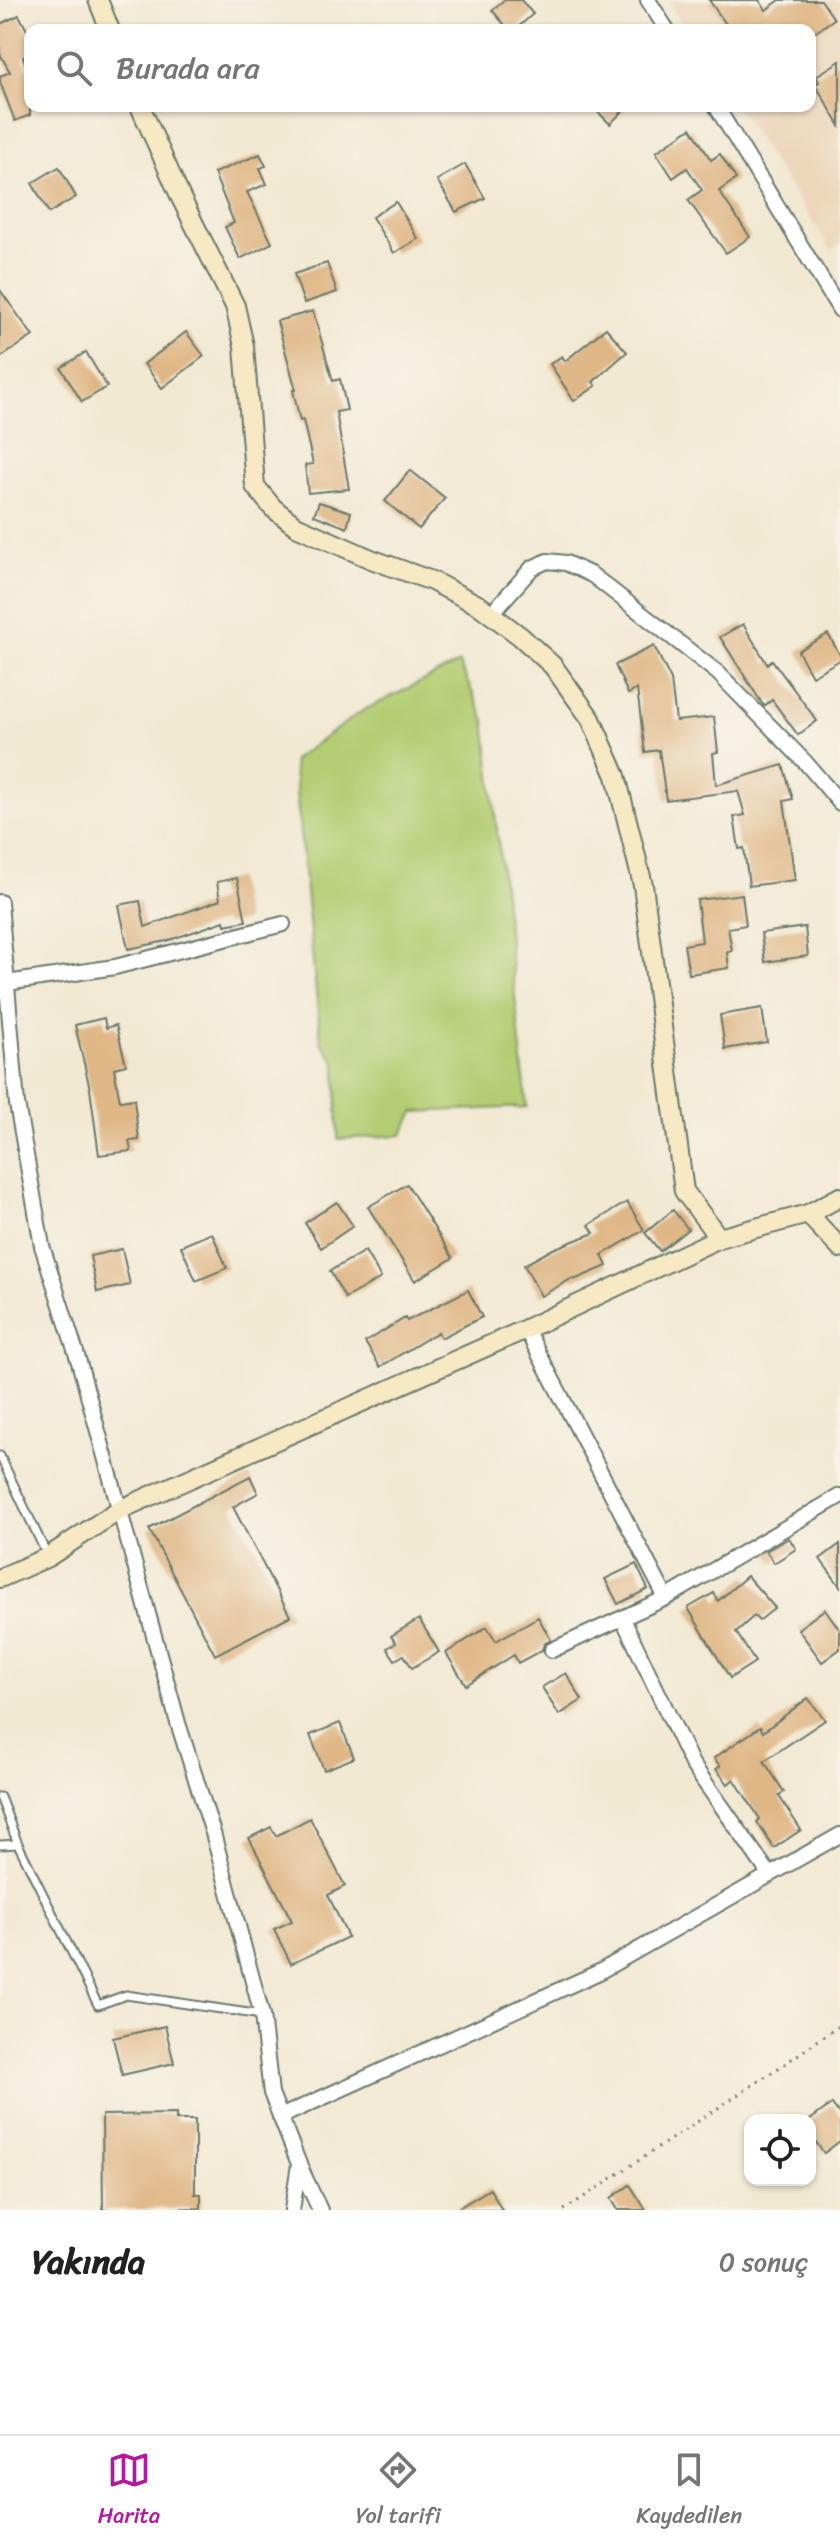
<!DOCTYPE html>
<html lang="tr">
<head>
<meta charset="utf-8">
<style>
  :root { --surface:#fff; --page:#f6f6f6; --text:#222; --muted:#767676; --line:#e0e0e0; --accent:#b5179e }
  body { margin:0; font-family:Sriracha,sans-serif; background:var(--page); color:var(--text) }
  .controls { position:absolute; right:24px; bottom:24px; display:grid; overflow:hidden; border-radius:16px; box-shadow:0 2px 6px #0004 }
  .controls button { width:72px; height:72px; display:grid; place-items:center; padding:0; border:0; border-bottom:2px solid var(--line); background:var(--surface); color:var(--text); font:40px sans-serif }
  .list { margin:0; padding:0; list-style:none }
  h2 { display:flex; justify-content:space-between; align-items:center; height:104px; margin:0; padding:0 32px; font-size:34px }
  h2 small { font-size:26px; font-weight:400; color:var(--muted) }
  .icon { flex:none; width:44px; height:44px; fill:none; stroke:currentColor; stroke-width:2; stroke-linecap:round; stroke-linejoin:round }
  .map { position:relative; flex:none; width:840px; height:2210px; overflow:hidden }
  .search { position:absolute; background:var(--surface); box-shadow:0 2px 6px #0004; left:24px; right:24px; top:24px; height:88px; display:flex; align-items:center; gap:20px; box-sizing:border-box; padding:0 28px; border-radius:16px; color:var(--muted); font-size:30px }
  .sheet { height:224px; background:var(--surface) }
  nav { display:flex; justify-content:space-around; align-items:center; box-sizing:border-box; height:112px; border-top:2px solid var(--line); background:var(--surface); font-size:22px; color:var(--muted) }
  nav a { display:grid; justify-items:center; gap:4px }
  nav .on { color:var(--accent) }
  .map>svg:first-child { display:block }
  .built { fill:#edd7bb }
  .green { fill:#b4cd73; stroke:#6a8554; stroke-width:2 }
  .building { fill:#e0b786 }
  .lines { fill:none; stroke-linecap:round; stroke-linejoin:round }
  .lane-casing { stroke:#69796c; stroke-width:11 }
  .street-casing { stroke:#69796c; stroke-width:18 }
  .secondary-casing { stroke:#69796c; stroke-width:22 }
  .path { stroke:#69796c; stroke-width:3; stroke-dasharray:2 6; stroke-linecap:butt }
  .lane { stroke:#fff; stroke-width:7 }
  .street { stroke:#fff; stroke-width:14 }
  .secondary { stroke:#f6e9c3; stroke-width:18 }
</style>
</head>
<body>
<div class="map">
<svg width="840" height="2210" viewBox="0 0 840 2210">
  <rect width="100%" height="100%" fill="#f7f3e8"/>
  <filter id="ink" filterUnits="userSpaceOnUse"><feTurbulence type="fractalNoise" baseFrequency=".0125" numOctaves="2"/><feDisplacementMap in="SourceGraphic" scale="16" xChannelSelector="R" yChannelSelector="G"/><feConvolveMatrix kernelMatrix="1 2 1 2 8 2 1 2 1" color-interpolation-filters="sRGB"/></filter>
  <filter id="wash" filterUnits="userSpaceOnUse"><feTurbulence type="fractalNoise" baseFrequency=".006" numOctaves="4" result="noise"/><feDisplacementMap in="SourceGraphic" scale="32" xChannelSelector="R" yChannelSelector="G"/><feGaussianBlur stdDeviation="1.8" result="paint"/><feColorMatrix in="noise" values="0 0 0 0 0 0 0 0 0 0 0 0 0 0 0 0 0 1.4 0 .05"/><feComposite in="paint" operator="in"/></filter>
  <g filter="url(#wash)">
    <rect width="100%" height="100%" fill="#f2e9d3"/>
    <polygon class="built" points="667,0 840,0 840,244 831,250 736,106 810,106 810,30 686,30"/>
    <polygon class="green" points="459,663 485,720 527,1107 414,1112 402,1135 338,1139 336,1063 321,1042 293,760 362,711"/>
    <g id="blocks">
      <g class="building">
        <polygon points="504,0 521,0 533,14 515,30 509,30 492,10"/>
        <polygon points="709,0 759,0 766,10 780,0 821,0 834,19 810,36 810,30 730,30"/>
        <polygon points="19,15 30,36 30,53 23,57 30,76 30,115 15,121 0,82 0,76 10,72 0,54 0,24"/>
        <polygon points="840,61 840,126 815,84 819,82 816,76"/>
        <polygon points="592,106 628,106 610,124"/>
        <polygon points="691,128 711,160 720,154 736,179 719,191 750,237 726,253 688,200 702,190 687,168 673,178 656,152"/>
        <polygon points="260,154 266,166 260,168 267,184 247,192 272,243 240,259 225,227 234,223 214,173"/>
        <polygon points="465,164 485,198 456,212 437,180"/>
        <polygon points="59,167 76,197 49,213 32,183"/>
        <polygon points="396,202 418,239 394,253 372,217"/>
        <polygon points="327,263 337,292 304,303 294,274"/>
        <polygon points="0,290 33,336 0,358"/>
        <polygon points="313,311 333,381 340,379 347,410 336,412 349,489 308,493 305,465 313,464 303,420 300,421 293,390 296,390 277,321"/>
        <polygon points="606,328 627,352 593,382 596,386 574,401 550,364 562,356 565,361"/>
        <polygon points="186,332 204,356 162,388 144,364"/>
        <polygon points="86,352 107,387 82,402 61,368"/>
        <polygon points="410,470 445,498 419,529 385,501"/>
        <polygon points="319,502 351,512 347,528 314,515"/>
        <polygon points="743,624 767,664 772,660 817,721 798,735 772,700 764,706 761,702 720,637"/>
        <polygon points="828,634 840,655 840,660 812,676 798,651"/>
        <polygon points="654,646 671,680 676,721 714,717 718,752 713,753 716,785 783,765 793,799 784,801 795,880 749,886 744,848 739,849 734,817 745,815 738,791 666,800 659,750 645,752 637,689 628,694 615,665"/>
        <polygon points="237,878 246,921 225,925 224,921 167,941 128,949 119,905 140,901 145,927 220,900 217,882"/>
        <polygon points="742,894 746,925 728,928 732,951 727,952 729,968 689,974 684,945 702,942 697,900"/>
        <polygon points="805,927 808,956 765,962 761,933"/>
        <polygon points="762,1008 767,1042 725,1049 720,1015"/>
        <polygon points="104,1018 106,1028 116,1025 126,1065 114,1068 120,1101 134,1099 139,1140 129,1141 131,1151 99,1155 90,1089 75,1025"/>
        <polygon points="407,1184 453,1258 415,1281 368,1207"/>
        <polygon points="337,1202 353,1226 321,1248 305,1223"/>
        <polygon points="627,1202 644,1230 602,1255 607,1266 574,1280 573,1278 541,1296 524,1265 553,1249 594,1233 589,1225"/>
        <polygon points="673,1210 688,1229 660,1251 645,1233"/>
        <polygon points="212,1233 227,1268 196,1281 181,1246"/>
        <polygon points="122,1249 130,1285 97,1292 90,1256"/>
        <polygon points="365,1251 381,1278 345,1298 330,1271"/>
        <polygon points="468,1290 482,1317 441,1338 438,1332 380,1367 365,1342 405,1318 407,1321"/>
        <polygon points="250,1476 258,1493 233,1507 290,1616 215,1655 149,1529"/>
        <polygon points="789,1538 796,1549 774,1563 766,1551"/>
        <polygon points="840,1544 840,1586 820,1559"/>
        <polygon points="636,1564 648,1589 618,1604 605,1579"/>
        <polygon points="747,1576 775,1608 759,1621 754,1616 736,1632 755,1662 730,1678 688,1608 714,1593 718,1601"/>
        <polygon points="825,1609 840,1630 840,1649 822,1662 798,1629"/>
        <polygon points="538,1617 551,1640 544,1644 542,1650 518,1663 514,1655 466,1685 446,1653 487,1627 496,1641"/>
        <polygon points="419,1619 439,1652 412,1668 404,1655 395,1660 387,1648 396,1643 391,1636"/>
        <polygon points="566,1673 582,1700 559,1715 542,1687"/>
        <polygon points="808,1698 825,1720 764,1761 784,1792 779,1796 801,1830 774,1848 757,1822 760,1819 734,1779 728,1784 716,1769 720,1766 714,1758 760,1727 763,1732"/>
        <polygon points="340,1723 354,1758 324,1770 310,1735"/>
        <polygon points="310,1818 345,1886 328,1895 348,1937 291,1964 274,1929 292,1921 249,1838 271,1827 276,1836"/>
        <polygon points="165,2026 174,2063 122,2075 113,2038"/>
        <polygon points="832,2104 840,2115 840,2141 824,2153 810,2134 810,2120"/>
        <polygon points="176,2114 176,2120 195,2120 195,2194 201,2194 201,2208 103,2210 102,2115"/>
        <polygon points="630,2185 646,2210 618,2210 611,2198"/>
        <polygon points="490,2189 502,2210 455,2210"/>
      </g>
    </g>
  </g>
  <g filter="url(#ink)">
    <use href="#blocks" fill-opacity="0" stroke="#69796c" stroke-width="2"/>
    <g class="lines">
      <g class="lane-casing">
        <g id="lane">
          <polyline points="0,1456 47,1555"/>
          <polyline points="0,1797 18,1844 98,2005 126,1995 262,2015"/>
          <polyline points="0,1845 18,1844"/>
        </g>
      </g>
      <g class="street-casing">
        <g id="street">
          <polyline points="648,0 667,30"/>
          <polyline points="716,106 840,310"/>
          <polyline points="491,614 532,568 547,561 566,563 592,575 718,673 806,763 840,803"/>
          <polyline points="0,902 17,1104 42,1246 79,1362 178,1723 213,1833 262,2015 271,2093 299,2164 292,2210"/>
          <polyline points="7,983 115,967 283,924"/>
          <polyline points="526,1329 666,1598"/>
          <polyline points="623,1619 692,1764 770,1875"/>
          <polyline points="552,1650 666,1598 840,1496"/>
          <polyline points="280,2117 599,1972 840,1835"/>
          <polyline points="299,2165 320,2210"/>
        </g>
      </g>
      <g class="secondary-casing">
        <g id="secondary">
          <polyline points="98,0 110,30"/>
          <polyline points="140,106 181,198 235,306 244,346 255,486 273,508 296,526 371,559 432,581 480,606 520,636 553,666 591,719 616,776 643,885 684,1191 719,1238"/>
          <polyline points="808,1214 840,1248"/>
          <polyline points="0,1578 48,1557 119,1510 526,1329 719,1238 808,1214 840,1197"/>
        </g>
      </g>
      <polyline class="path" points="564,2210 786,2063 840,2025"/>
      <use href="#lane" class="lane"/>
      <use href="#street" class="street"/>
      <use href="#secondary" class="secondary"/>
    </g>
  </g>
</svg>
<div class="controls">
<button><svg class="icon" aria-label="locate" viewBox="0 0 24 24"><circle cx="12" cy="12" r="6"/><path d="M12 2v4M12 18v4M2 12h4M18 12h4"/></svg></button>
</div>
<div class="search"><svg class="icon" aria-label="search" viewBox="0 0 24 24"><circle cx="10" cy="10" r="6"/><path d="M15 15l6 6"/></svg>Burada ara</div>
</div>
<section class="sheet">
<h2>Yakında<small>0 sonuç</small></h2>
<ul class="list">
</ul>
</section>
<nav>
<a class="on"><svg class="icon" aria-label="map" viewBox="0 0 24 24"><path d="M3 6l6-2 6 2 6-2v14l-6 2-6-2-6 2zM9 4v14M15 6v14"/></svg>Harita</a>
<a><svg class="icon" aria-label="directions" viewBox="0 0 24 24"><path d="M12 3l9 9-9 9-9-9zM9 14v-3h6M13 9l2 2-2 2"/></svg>Yol tarifi</a>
<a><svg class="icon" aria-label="saved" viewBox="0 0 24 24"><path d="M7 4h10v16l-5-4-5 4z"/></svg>Kaydedilen</a>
</nav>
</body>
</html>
